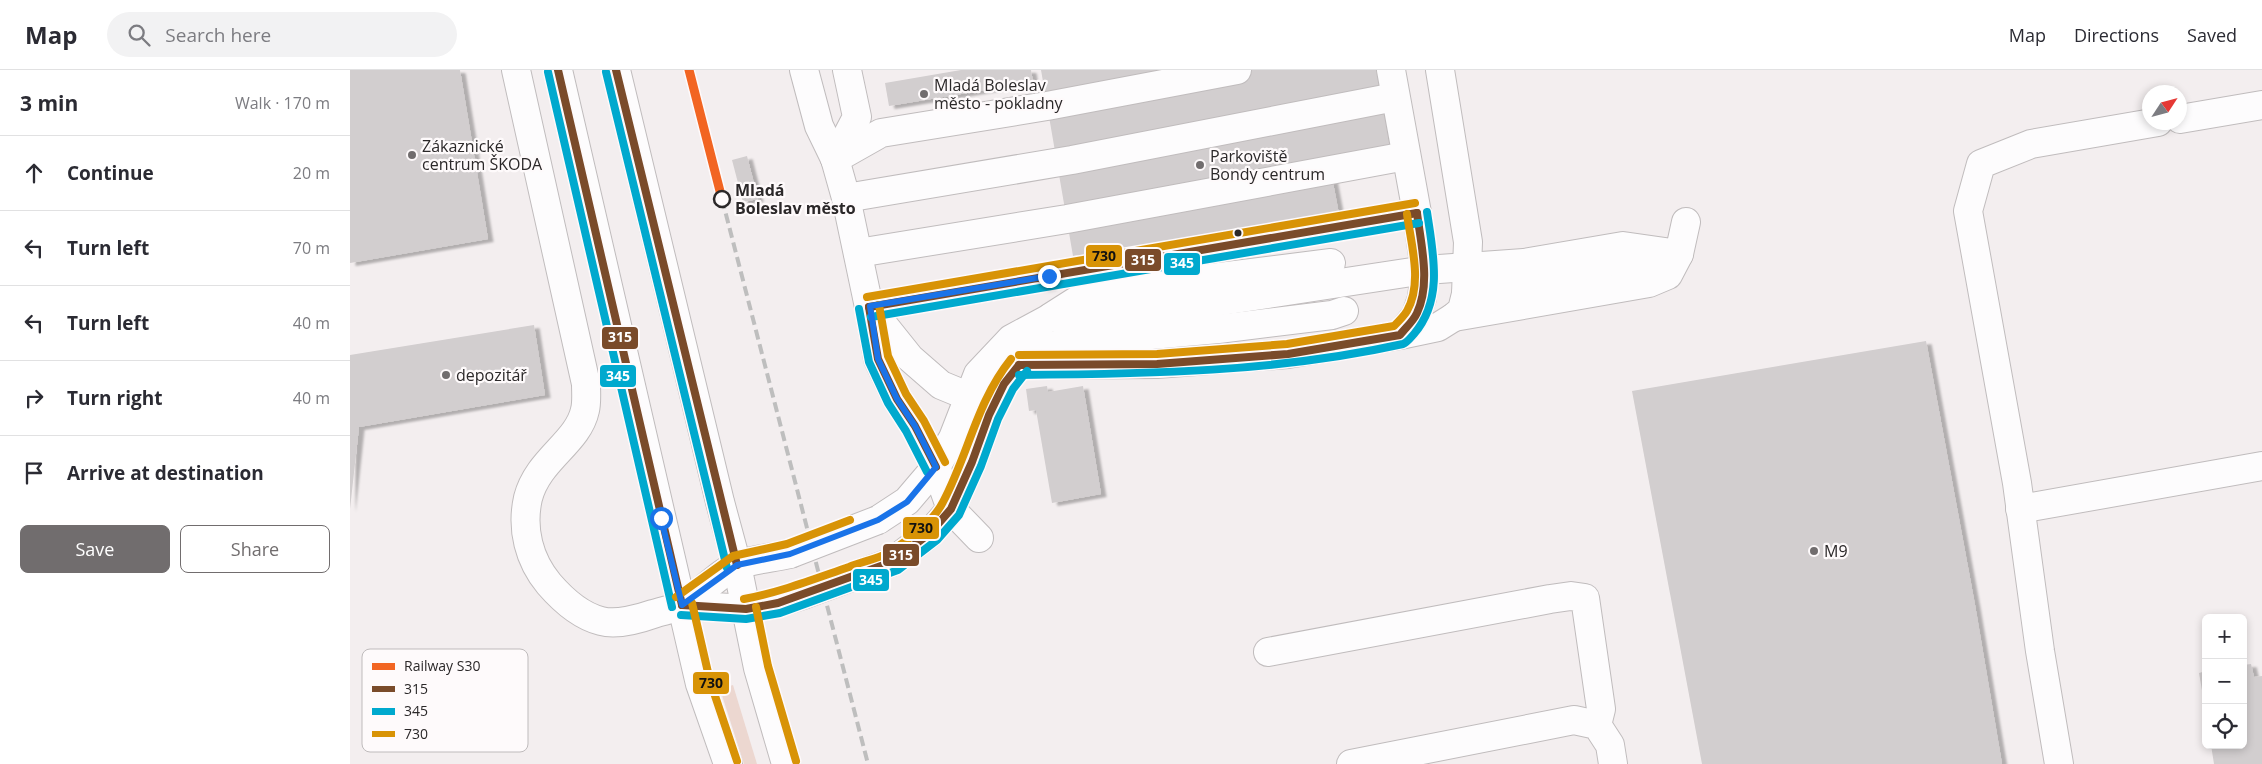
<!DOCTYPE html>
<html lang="en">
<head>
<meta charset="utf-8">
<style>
  :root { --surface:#fff; --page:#f2f2f3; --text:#2b2b33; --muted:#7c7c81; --line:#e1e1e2; --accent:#716d6e }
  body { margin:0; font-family:"Open Sans",sans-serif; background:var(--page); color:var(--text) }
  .controls { position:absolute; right:15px; bottom:15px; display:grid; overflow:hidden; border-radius:8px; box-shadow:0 2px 8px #0003 }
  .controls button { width:45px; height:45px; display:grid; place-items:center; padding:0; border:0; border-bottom:1px solid var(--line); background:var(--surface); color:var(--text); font:25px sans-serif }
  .compass { position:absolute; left:1792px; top:15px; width:45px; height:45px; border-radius:50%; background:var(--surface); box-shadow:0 2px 8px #0003; rotate:54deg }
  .stop { position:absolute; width:15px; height:15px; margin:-11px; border:4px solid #1a73e8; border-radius:50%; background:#fff }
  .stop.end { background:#1a73e8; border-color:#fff; box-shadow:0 1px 5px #0008 }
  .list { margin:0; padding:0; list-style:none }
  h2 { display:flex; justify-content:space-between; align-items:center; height:65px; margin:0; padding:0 20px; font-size:21px }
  h2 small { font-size:16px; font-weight:400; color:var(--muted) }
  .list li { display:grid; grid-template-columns:32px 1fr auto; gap:15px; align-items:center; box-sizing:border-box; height:75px; padding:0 20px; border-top:1px solid var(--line) }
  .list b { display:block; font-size:19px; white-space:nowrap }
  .list em { font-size:16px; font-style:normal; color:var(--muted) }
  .actions { display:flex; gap:10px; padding:15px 20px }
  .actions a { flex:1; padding:11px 0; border:1px solid var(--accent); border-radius:8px; text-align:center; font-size:18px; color:var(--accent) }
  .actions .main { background:var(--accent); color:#fff }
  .icon { flex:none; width:28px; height:28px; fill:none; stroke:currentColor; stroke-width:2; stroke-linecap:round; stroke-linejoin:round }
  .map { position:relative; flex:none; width:1912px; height:694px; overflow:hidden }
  header { display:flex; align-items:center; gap:30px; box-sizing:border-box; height:70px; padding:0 25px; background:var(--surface); border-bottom:1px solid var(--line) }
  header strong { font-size:24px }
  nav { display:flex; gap:28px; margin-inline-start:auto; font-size:18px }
  .search { width:350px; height:45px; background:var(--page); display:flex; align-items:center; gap:12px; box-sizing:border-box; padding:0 18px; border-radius:28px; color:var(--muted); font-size:19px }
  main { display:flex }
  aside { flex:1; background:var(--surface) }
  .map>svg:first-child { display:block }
  .green { fill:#ecd7d0 }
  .building { fill:#d2cecf; filter:url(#shadow) }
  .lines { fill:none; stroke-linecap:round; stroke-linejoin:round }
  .minor-casing { stroke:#c0bcbd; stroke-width:30 }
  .minor { stroke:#fdfcfd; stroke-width:28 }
  .rail { stroke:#bebebe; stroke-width:4; stroke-dasharray:10 5; stroke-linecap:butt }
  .minor-bridge-casing { stroke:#c0bcbd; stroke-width:30; stroke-linecap:butt }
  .minor-bridge { stroke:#fdfcfd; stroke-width:28 }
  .bus-1-casing { stroke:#fefafb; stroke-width:11 }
  .bus-2-casing { stroke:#fefafb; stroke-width:11 }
  .bus-3-casing { stroke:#fefafb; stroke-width:11 }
  .bus-1 { stroke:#7a4b2a; stroke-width:8 }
  .bus-2 { stroke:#00a9ce; stroke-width:8 }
  .bus-3 { stroke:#d89306; stroke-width:8 }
  .rail-1-casing { stroke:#fefafb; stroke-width:12 }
  .rail-1 { stroke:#f26522; stroke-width:9 }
  .route { stroke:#1a73e8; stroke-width:6 }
  .poi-dot { fill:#716d6e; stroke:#fefafb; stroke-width:2 }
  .stop-dot { fill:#fefafb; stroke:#2b2829; stroke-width:2.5 }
  .bus-dot { fill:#2b2829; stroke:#fefafb; stroke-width:2 }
  .labels { text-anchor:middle; stroke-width:4.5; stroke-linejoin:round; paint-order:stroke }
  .poi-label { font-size:16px; fill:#2b2829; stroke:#fefafb; text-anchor:start }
  .stop-label { font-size:16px; font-weight:bold; fill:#2b2829; stroke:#fefafb; text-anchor:start }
  .key { fill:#fefafb; stroke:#bfbbbc; stroke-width:1 }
  .key-label { font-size:14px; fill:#2b2829 }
  .line-badge { stroke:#fefafb; stroke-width:2 }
  .badge-label { font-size:14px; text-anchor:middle; font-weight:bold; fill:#fff }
  .pale-badge-label { font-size:14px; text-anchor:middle; font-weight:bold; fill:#111 }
</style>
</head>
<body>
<header>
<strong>Map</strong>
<div class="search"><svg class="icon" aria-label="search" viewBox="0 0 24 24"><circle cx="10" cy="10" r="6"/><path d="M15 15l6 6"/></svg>Search here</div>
<nav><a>Map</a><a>Directions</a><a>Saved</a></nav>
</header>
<main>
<aside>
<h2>3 min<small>Walk · 170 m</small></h2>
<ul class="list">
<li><svg class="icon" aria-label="ahead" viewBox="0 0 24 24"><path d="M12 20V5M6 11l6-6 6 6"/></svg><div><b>Continue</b></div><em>20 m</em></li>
<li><svg class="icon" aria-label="left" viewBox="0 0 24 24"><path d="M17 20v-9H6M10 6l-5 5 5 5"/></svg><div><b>Turn left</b></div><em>70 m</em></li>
<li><svg class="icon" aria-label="left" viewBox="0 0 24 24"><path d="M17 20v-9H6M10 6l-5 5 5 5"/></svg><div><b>Turn left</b></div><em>40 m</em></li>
<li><svg class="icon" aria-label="right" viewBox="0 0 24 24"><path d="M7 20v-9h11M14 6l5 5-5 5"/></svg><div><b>Turn right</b></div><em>40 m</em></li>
<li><svg class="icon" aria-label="arrive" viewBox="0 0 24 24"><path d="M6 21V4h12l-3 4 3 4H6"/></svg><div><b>Arrive at destination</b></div></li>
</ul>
<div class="actions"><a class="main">Save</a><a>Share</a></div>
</aside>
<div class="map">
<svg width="1912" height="694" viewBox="0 0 1912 694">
  <defs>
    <filter id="shadow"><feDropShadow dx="5.5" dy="3" stdDeviation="1" flood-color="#0004"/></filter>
  </defs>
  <rect width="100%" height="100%" fill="#f3eeef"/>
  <polygon class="green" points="383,615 407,694 394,694 370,619"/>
  <g class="building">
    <polygon points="0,0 110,0 138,169 0,193"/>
    <polygon points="611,0 681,0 683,12 539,36 535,13"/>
    <polygon points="691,0 1026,0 1041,86 980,97 989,144 723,186"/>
    <polygon points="397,86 408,129 393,132 382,90"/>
    <polygon points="184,255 195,325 9,357 0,439 0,285"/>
    <polygon points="1576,271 1625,535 1652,694 1352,694 1282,321"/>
    <polygon points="697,316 698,322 733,316 751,424 702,433 686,340 679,341 676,319"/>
    <polygon points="1901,594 1904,607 1912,606 1912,694 1864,694 1861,675 1893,675 1893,595"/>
    <polygon points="1856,601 1856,638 1855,638 1849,603"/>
  </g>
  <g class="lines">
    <g class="minor-casing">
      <g id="minor">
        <path d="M 166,0 L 236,314 C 236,322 237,332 235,340 C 228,373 188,389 178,428 C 171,459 179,490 199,514 C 212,529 231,546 251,551 C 266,555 289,549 303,544 C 312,541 324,539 332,535 C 350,525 370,502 388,495 C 404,489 423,488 440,484"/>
        <polyline points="208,0 350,614 378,694"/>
        <polyline points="266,0 370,432 387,495 408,598 436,694"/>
        <polyline points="454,0 469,56 485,89 496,128 519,237 528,289 547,329 565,356 586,397 601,439 629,468"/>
        <polyline points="1041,0 1067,143 1075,200 1072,228 1066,245 1050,265"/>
        <polyline points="1830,49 1912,35"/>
        <polyline points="485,89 531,63 697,36 887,0"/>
        <polyline points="485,89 507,47 497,0"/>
        <polyline points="496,128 722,90 1045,27"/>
        <polyline points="508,183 717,149 1056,86"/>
        <polyline points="1116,224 1312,193 1329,184 1336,152"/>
        <polyline points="519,237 1067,143"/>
        <polyline points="520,238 560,288 591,315 637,334"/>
        <polyline points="701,247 734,226 750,222 981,193"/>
        <polyline points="669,295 807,294 938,284 1050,265 1088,257 1104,247 1112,240 1116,224 1118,172 1090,0"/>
        <polyline points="1670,439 1912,396"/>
        <polyline points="528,450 557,431 586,397 603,368 628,304 661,269 700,248 819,239 1075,200 1174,193 1273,176 1329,184 1318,205 1299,213 1104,247"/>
        <polyline points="542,492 580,463 601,439 622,392 639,345 654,314 669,295 683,285 712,273 868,259 982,245 994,241"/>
        <polyline points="332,535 396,539 428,533 453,525"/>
        <polyline points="918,582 1200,529 1221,526 1235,528 1251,639 1247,655"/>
        <polyline points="1001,694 1224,650 1247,655 1260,675 1263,694"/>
        <polyline points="1709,694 1690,581 1667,413 1618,141 1631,94 1681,74 1808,52"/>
      </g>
    </g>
    <use href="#minor" class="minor"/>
    <polyline class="rail" points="372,129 518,694"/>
    <g class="minor-bridge-casing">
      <g id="minor-bridge">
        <polyline points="440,484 528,450"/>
        <polyline points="453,525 542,492"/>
      </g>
    </g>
    <use href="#minor-bridge" class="minor-bridge"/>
    <g class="bus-1-casing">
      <g id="bus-1">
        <polyline points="208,0 332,535"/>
        <polyline points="266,0 387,495"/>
        <polyline points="519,237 1067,143"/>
        <polyline points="519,237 528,289 547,329 565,356 586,397"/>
        <path d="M 669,295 L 807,294 L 938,284 L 1050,265 C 1055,258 1063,252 1067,243 C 1081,213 1071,175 1067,143"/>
        <polyline points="332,535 396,539 428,533 542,492 580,463 601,439 622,392 639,345 654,314 669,295"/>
      </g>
    </g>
    <g class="bus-2-casing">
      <g id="bus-2">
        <polyline points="198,2 322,537"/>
        <polyline points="256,2 377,498"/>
        <polyline points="509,239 519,292 538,333 556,361 577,402"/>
        <polyline points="521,247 1069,153"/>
        <path d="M 669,305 C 798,304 927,302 1053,274 C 1058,272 1061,267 1064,264 C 1094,229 1083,183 1077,142"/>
        <polyline points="331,545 396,549 430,543 548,500 587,470 609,445 631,396 648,349 663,319 677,301"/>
      </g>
    </g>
    <g class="bus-3-casing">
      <g id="bus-3">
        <polyline points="517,227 1065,133"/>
        <polyline points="529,235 538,286 556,324 574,351 595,392"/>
        <path d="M 669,285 L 807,284 L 937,274 L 1044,256 C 1049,251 1054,246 1057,241 C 1073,213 1061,174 1057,144"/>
        <polyline points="326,527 383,486 437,474 500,450"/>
        <path d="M 394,529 C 431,522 464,509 499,497 C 511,492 527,489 538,483 C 557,471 583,452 593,432 C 619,383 626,333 661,289"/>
        <polyline points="342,533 360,611 387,691"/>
        <polyline points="406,537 418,596 446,691"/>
      </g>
    </g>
    <use href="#bus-1" class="bus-1"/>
    <use href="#bus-2" class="bus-2"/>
    <use href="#bus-3" class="bus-3"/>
    <g class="rail-1-casing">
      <polyline id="rail-1" points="339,0 372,129"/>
    </g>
    <use href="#rail-1" class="rail-1"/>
  </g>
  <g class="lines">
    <polyline class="route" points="311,448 332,535 387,495 440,484 528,450 557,432 586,397 565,356 547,329 528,289 520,236 699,206"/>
  </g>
  <g class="poi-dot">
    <circle cx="574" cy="24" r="5"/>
    <circle cx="62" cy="85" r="5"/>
    <circle cx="850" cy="95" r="5"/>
    <circle cx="96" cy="305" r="5"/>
    <circle cx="1464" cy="481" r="5"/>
  </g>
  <circle class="stop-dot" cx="372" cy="129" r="8"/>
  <circle class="bus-dot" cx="888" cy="163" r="4.5"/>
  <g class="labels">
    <g class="poi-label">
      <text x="584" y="21">Mladá Boleslav<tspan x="584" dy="18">město - pokladny</tspan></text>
      <text x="72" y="82">Zákaznické<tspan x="72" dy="18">centrum ŠKODA</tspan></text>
      <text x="860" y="92">Parkoviště<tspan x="860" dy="18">Bondy centrum</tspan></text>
      <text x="106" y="311">depozitář</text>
      <text x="1474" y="487">M9</text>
    </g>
    <g class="stop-label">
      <text x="385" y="126">Mladá<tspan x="385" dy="18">Boleslav město</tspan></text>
    </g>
  </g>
  <rect x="12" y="579" width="166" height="103" rx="8" class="key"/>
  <rect x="22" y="593" width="23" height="7" fill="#f26522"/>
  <rect x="22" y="616" width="23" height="6" fill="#7a4b2a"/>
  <rect x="22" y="638" width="23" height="7" fill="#00a9ce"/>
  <rect x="22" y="661" width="23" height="6" fill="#d89306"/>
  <g class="key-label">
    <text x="54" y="601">Railway S30</text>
    <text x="54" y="624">315</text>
    <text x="54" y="646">345</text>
    <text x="54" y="669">730</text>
  </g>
  <g class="line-badge">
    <rect x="735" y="174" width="38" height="24" rx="5" fill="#d89306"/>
    <rect x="774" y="178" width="38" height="24" rx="5" fill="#7a4b2a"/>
    <rect x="813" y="182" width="38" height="24" rx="5" fill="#00a9ce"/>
    <rect x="251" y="256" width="38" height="24" rx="5" fill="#7a4b2a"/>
    <rect x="249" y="294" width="38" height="24" rx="5" fill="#00a9ce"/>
    <rect x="552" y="446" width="38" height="24" rx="5" fill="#d89306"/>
    <rect x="532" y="473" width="38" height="24" rx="5" fill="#7a4b2a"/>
    <rect x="502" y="498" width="38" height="24" rx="5" fill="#00a9ce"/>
    <rect x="342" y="601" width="38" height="24" rx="5" fill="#d89306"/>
  </g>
  <g class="badge-label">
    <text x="793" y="195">315</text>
    <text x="832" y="198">345</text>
    <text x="270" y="272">315</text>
    <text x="268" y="311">345</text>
    <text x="551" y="490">315</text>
    <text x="521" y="515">345</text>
  </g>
  <g class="pale-badge-label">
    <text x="754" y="191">730</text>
    <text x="571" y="463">730</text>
    <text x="361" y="618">730</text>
  </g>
</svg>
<div class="controls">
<button>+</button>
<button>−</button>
<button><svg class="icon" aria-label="locate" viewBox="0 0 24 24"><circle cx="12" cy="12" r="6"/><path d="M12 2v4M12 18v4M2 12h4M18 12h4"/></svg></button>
</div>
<svg class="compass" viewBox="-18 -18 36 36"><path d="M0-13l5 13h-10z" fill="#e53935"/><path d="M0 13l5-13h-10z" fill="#7c7c81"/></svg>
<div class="stop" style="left:311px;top:448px"></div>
<div class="stop end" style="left:699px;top:206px"></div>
</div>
</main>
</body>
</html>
